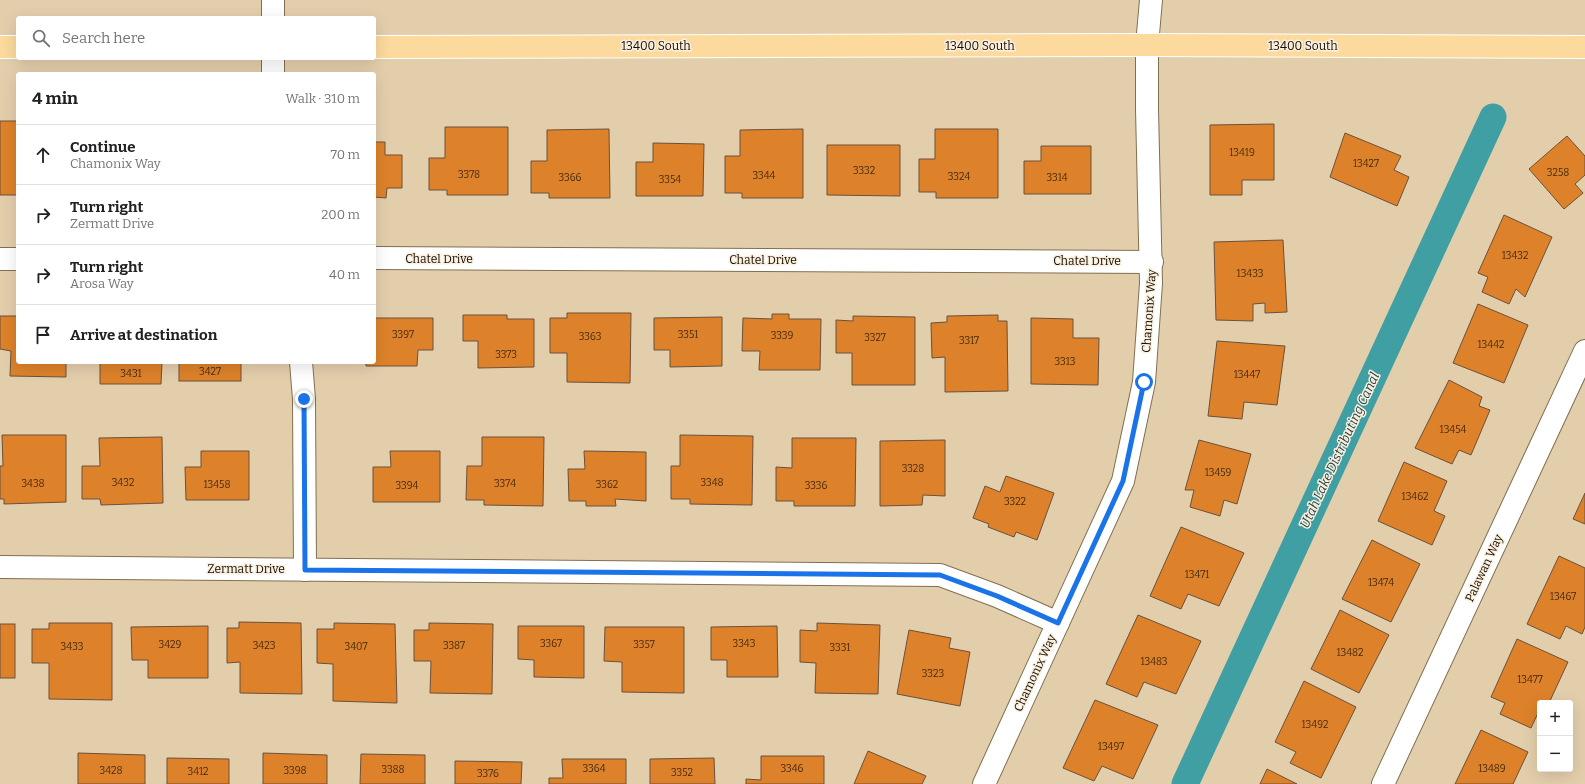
<!DOCTYPE html>
<html lang="en">
<head>
<meta charset="utf-8">
<style>
  :root { --surface:#fff; --page:#f2f2f2; --text:#202124; --muted:#757577; --line:#e0e0e0 }
  body { margin:0; font-family:Bitter,serif; background:var(--page); color:var(--text) }
  .controls { position:absolute; right:12px; bottom:12px; display:grid; overflow:hidden; border-radius:4px; box-shadow:0 4px 16px #0002 }
  .controls button { width:36px; height:36px; display:grid; place-items:center; padding:0; border:0; border-bottom:1px solid var(--line); background:var(--surface); color:var(--text); font:20px sans-serif }
  .stop { position:absolute; width:12px; height:12px; margin:-9px; border:3px solid #1a73e8; border-radius:50%; background:#fff }
  .stop.end { background:#1a73e8; border-color:#fff; box-shadow:0 1px 4px #0008 }
  .list { margin:0; padding:0; list-style:none }
  h2 { display:flex; justify-content:space-between; align-items:center; height:52px; margin:0; padding:0 16px; font-size:17px }
  h2 small { font-size:13px; font-weight:400; color:var(--muted) }
  .list li { display:grid; grid-template-columns:26px 1fr auto; gap:12px; align-items:center; box-sizing:border-box; height:60px; padding:0 16px; border-top:1px solid var(--line) }
  .list b { display:block; font-size:15px; white-space:nowrap }
  .list p { margin:0; font-size:13px; white-space:nowrap; color:var(--muted) }
  .list em { font-size:13px; font-style:normal; color:var(--muted) }
  .icon { flex:none; width:22px; height:22px; fill:none; stroke:currentColor; stroke-width:2; stroke-linecap:round; stroke-linejoin:round }
  .map { position:relative; flex:none; width:1585px; height:784px; overflow:hidden }
  .search { position:absolute; background:var(--surface); box-shadow:0 4px 16px #0002; left:16px; top:16px; width:360px; height:44px; display:flex; align-items:center; gap:10px; box-sizing:border-box; padding:0 14px; border-radius:4px; color:var(--muted); font-size:15px }
  .panel { position:absolute; background:var(--surface); box-shadow:0 4px 16px #0002; left:16px; top:72px; width:360px; height:292px; border-radius:4px }
  .map>svg:first-child { display:block }
  .lines { fill:none; stroke-linecap:round; stroke-linejoin:round }
  .canal { stroke:#409fa3; stroke-width:27 }
  .building { fill:#dd822a; stroke:#6c503a }
  .minor-casing { stroke:#826f50; stroke-width:24 }
  .major-casing { stroke:#fff; stroke-width:24 }
  .minor { stroke:#fff; stroke-width:22 }
  .major { stroke:#fcda9d; stroke-width:22 }
  .route { stroke:#1a73e8; stroke-width:5 }
  .labels { text-anchor:middle; stroke-width:3; stroke-linejoin:round; paint-order:stroke }
  .number-label { font-size:10px; fill:#472b0e }
  .street-label { font-size:12px; fill:#150e04; stroke:#fbf0df }
  .water-label { font-size:13px; font-style:italic; fill:#254244; stroke:#fbf0df }
</style>
</head>
<body>
<div class="map">
<svg width="1585" height="784" viewBox="0 0 1585 784">
  <rect width="100%" height="100%" fill="#e3ceac"/>
  <g class="lines">
    <polyline class="canal" points="1185,784 1493,117"/>
  </g>
  <g class="building">
    <rect x="0" y="121" width="18" height="74"/>
    <polygon points="1274,124 1274,180 1242,180 1242,195 1210,195 1210,125"/>
    <polygon points="445,127 508,127 508,195 447,195 447,190 429,190 429,158 445,158"/>
    <polygon points="609,129 610,198 549,198 549,193 531,193 531,161 547,161 547,130"/>
    <polygon points="803,129 803,198 742,198 742,193 725,193 725,156 740,156 740,130"/>
    <polygon points="935,129 998,129 998,198 936,198 936,192 919,192 919,159 935,159"/>
    <polygon points="1345,133 1401,156 1394,170 1409,177 1397,206 1330,177"/>
    <polygon points="1567,136 1585,156 1585,175 1575,184 1583,193 1564,209 1529,169"/>
    <polygon points="374,142 385,142 385,155 402,155 402,188 387,188 386,198 374,197"/>
    <polygon points="653,143 704,144 703,196 636,196 636,162 653,162"/>
    <polygon points="827,145 900,145 900,196 827,195"/>
    <polygon points="1041,146 1091,146 1091,194 1024,194 1024,161 1041,161"/>
    <polygon points="1504,215 1552,237 1525,297 1516,289 1509,304 1482,292 1488,277 1478,273"/>
    <polygon points="1283,240 1287,312 1265,313 1265,303 1253,304 1253,321 1216,320 1214,242"/>
    <polygon points="1478,304 1528,325 1504,383 1453,363"/>
    <polygon points="567,313 631,313 630,383 567,382 567,353 550,353 550,318 567,318"/>
    <polygon points="772,314 789,314 789,319 821,319 820,370 759,370 760,351 742,351 743,318 772,319"/>
    <polygon points="463,315 507,315 507,319 534,319 534,367 478,368 478,341 463,341"/>
    <polygon points="998,315 998,321 1007,321 1008,391 945,392 945,357 932,358 931,323 947,322 947,316"/>
    <polygon points="0,316 18,316 18,362 66,362 66,377 10,376 11,351 0,349"/>
    <polygon points="853,316 915,317 915,385 852,385 852,353 836,353 836,320 853,321"/>
    <polygon points="722,317 722,366 670,367 670,350 654,350 654,318"/>
    <polygon points="374,318 433,318 433,350 418,350 417,366 366,366 366,362 374,362"/>
    <polygon points="1031,318 1073,319 1073,338 1099,338 1098,385 1031,384"/>
    <polygon points="1217,341 1285,346 1277,405 1244,402 1242,419 1208,416"/>
    <polygon points="100,362 162,362 161,384 100,384"/>
    <rect x="179" y="362" width="62" height="19"/>
    <polygon points="1449,380 1482,397 1479,406 1490,410 1471,455 1459,450 1452,464 1415,448"/>
    <polygon points="2,435 66,435 66,502 4,504 4,499 0,499 0,466 3,466"/>
    <polygon points="680,435 753,436 752,505 690,504 690,499 671,499 671,466 680,466"/>
    <polygon points="162,437 163,503 101,505 100,499 82,499 82,466 100,466 99,438"/>
    <polygon points="482,437 544,437 543,506 484,505 484,500 466,500 467,466 482,466"/>
    <polygon points="792,438 856,438 855,506 794,506 794,501 776,501 776,467 792,468"/>
    <polygon points="945,440 945,496 923,495 922,505 880,506 880,441"/>
    <polygon points="1199,440 1251,454 1237,504 1224,500 1220,516 1190,507 1194,490 1185,490"/>
    <polygon points="201,451 249,451 249,500 186,500 185,467 201,467"/>
    <polygon points="390,451 440,451 440,502 373,502 373,467 391,467"/>
    <polygon points="584,451 646,452 646,501 615,499 616,506 586,506 586,501 569,501 568,469 585,469"/>
    <polygon points="1404,462 1447,481 1434,511 1445,516 1432,545 1378,521"/>
    <polygon points="1006,476 1054,493 1037,540 1016,532 1014,537 988,527 989,524 973,518 985,486 1000,492"/>
    <polygon points="1585,493 1585,524 1573,519"/>
    <polygon points="1181,527 1244,553 1219,606 1188,594 1181,609 1150,596"/>
    <polygon points="1372,540 1420,564 1391,622 1342,599"/>
    <polygon points="1559,556 1585,568 1585,627 1582,634 1566,626 1560,639 1527,624"/>
    <polygon points="1340,610 1389,635 1359,693 1311,669"/>
    <polygon points="1138,615 1201,641 1176,694 1144,682 1137,697 1106,684"/>
    <polygon points="239,622 301,623 302,694 240,693 240,662 227,663 227,628 239,628"/>
    <polygon points="49,623 112,623 112,700 49,699 49,663 32,663 32,629 49,629"/>
    <polygon points="334,623 395,624 397,703 333,701 333,664 317,663 317,629 334,629"/>
    <polygon points="429,623 493,624 492,694 430,693 431,661 414,661 414,630 429,630"/>
    <polygon points="817,623 880,625 878,694 815,693 816,663 800,662 800,630 817,631"/>
    <rect x="0" y="624" width="15" height="54"/>
    <polygon points="208,626 208,678 148,678 148,660 132,660 131,627"/>
    <polygon points="518,626 584,626 584,678 534,677 534,660 518,659"/>
    <polygon points="777,626 778,677 727,677 727,660 711,660 711,627"/>
    <polygon points="605,627 684,627 684,693 622,692 622,662 604,661"/>
    <polygon points="909,630 951,638 949,648 970,652 960,706 897,694"/>
    <polygon points="1517,639 1568,662 1549,703 1540,703 1540,715 1538,713 1531,728 1500,714 1505,703 1491,697"/>
    <polygon points="1304,681 1356,707 1321,778 1290,763 1296,752 1275,742"/>
    <polygon points="1095,700 1158,725 1133,779 1102,766 1094,781 1063,768"/>
    <polygon points="1481,730 1528,752 1513,784 1455,784"/>
    <polygon points="868,751 926,776 922,784 854,784"/>
    <polygon points="78,753 145,755 145,784 78,784"/>
    <polygon points="263,753 327,755 327,784 263,784"/>
    <polygon points="361,754 425,755 425,784 360,784"/>
    <polygon points="761,756 824,756 824,784 746,784 746,779 761,780"/>
    <polygon points="167,758 229,759 229,784 167,784"/>
    <polygon points="714,758 715,784 650,784 650,759"/>
    <polygon points="562,759 626,759 626,784 549,784 549,778 563,778"/>
    <polygon points="455,761 522,762 521,784 455,784"/>
    <polygon points="1267,769 1297,784 1260,784"/>
  </g>
  <g class="lines">
    <g class="minor-casing">
      <g id="minor">
        <polyline points="273,18 273,0"/>
        <polyline points="273,58 273,74"/>
        <polyline points="374,258 1152,262"/>
        <polyline points="0,259 18,259"/>
        <polyline points="301,362 304,399 305,570"/>
        <polyline points="0,567 940,575 997,596 1058,623"/>
        <polyline points="984,784 1123,481 1144,382 1151,283 1147,109 1147,45 1151,0"/>
        <polyline points="1383,784 1585,351"/>
      </g>
    </g>
    <g class="major-casing">
      <g id="major">
        <polyline points="0,47 18,47"/>
        <polyline points="374,47 1147,45 1585,47"/>
      </g>
    </g>
    <use href="#minor" class="minor"/>
    <use href="#major" class="major"/>
  </g>
  <g class="lines">
    <polyline class="route" points="304,399 305,570 940,575 997,596 1058,623 1123,481 1144,382"/>
  </g>
  <g class="labels">
    <g class="number-label">
      <text x="1242" y="156">13419</text>
      <text x="1366" y="167">13427</text>
      <text x="864" y="174">3332</text>
      <text x="1558" y="176">3258</text>
      <text x="469" y="178">3378</text>
      <text x="764" y="179">3344</text>
      <text x="959" y="180">3324</text>
      <text x="570" y="181">3366</text>
      <text x="1057" y="181">3314</text>
      <text x="670" y="183">3354</text>
      <text x="1515" y="259">13432</text>
      <text x="1250" y="277">13433</text>
      <text x="403" y="338">3397</text>
      <text x="688" y="338">3351</text>
      <text x="782" y="339">3339</text>
      <text x="590" y="340">3363</text>
      <text x="875" y="341">3327</text>
      <text x="969" y="344">3317</text>
      <text x="1491" y="348">13442</text>
      <text x="506" y="358">3373</text>
      <text x="1065" y="365">3313</text>
      <text x="210" y="375">3427</text>
      <text x="131" y="377">3431</text>
      <text x="1247" y="378">13447</text>
      <text x="1453" y="433">13454</text>
      <text x="913" y="472">3328</text>
      <text x="1218" y="476">13459</text>
      <text x="123" y="486">3432</text>
      <text x="712" y="486">3348</text>
      <text x="33" y="487">3438</text>
      <text x="505" y="487">3374</text>
      <text x="217" y="488">13458</text>
      <text x="607" y="488">3362</text>
      <text x="407" y="489">3394</text>
      <text x="816" y="489">3336</text>
      <text x="1415" y="500">13462</text>
      <text x="1015" y="505">3322</text>
      <text x="1197" y="578">13471</text>
      <text x="1381" y="586">13474</text>
      <text x="1563" y="600">13467</text>
      <text x="551" y="647">3367</text>
      <text x="744" y="647">3343</text>
      <text x="170" y="648">3429</text>
      <text x="644" y="648">3357</text>
      <text x="264" y="649">3423</text>
      <text x="454" y="649">3387</text>
      <text x="72" y="650">3433</text>
      <text x="356" y="650">3407</text>
      <text x="840" y="651">3331</text>
      <text x="1350" y="656">13482</text>
      <text x="1154" y="665">13483</text>
      <text x="933" y="677">3323</text>
      <text x="1530" y="683">13477</text>
      <text x="1315" y="728">13492</text>
      <text x="1111" y="750">13497</text>
      <text x="594" y="772">3364</text>
      <text x="792" y="772">3346</text>
      <text x="1492" y="772">13489</text>
      <text x="393" y="773">3388</text>
      <text x="111" y="774">3428</text>
      <text x="295" y="774">3398</text>
      <text x="198" y="775">3412</text>
      <text x="682" y="776">3352</text>
      <text x="488" y="777">3376</text>
    </g>
    <g class="street-label">
      <text x="656" y="50">13400 South</text>
      <text x="980" y="50">13400 South</text>
      <text x="1303" y="50">13400 South</text>
      <text x="439" y="263">Chatel Drive</text>
      <text x="763" y="264">Chatel Drive</text>
      <text x="1087" y="265">Chatel Drive</text>
      <text transform="translate(1149 311) rotate(-86)" y="4">Chamonix Way</text>
      <text transform="translate(1484 568) rotate(-65)" y="4">Palawan Way</text>
      <text x="246" y="573">Zermatt Drive</text>
      <text transform="translate(1035 673) rotate(-65)" y="4">Chamonix Way</text>
    </g>
    <g class="water-label">
      <text transform="translate(1339 450) rotate(-65)" y="5">Utah Lake Distributing Canal</text>
    </g>
  </g>
</svg>
<div class="controls">
<button>+</button>
<button>−</button>
</div>
<div class="stop" style="left:1144px;top:382px"></div>
<div class="stop end" style="left:304px;top:399px"></div>
<div class="search"><svg class="icon" aria-label="search" viewBox="0 0 24 24"><circle cx="10" cy="10" r="6"/><path d="M15 15l6 6"/></svg>Search here</div>
<section class="panel">
<h2>4 min<small>Walk · 310 m</small></h2>
<ul class="list">
<li><svg class="icon" aria-label="ahead" viewBox="0 0 24 24"><path d="M12 20V5M6 11l6-6 6 6"/></svg><div><b>Continue</b><p>Chamonix Way</p></div><em>70 m</em></li>
<li><svg class="icon" aria-label="right" viewBox="0 0 24 24"><path d="M7 20v-9h11M14 6l5 5-5 5"/></svg><div><b>Turn right</b><p>Zermatt Drive</p></div><em>200 m</em></li>
<li><svg class="icon" aria-label="right" viewBox="0 0 24 24"><path d="M7 20v-9h11M14 6l5 5-5 5"/></svg><div><b>Turn right</b><p>Arosa Way</p></div><em>40 m</em></li>
<li><svg class="icon" aria-label="arrive" viewBox="0 0 24 24"><path d="M6 21V4h12l-3 4 3 4H6"/></svg><div><b>Arrive at destination</b></div></li>
</ul>
</section>
</div>
</body>
</html>
